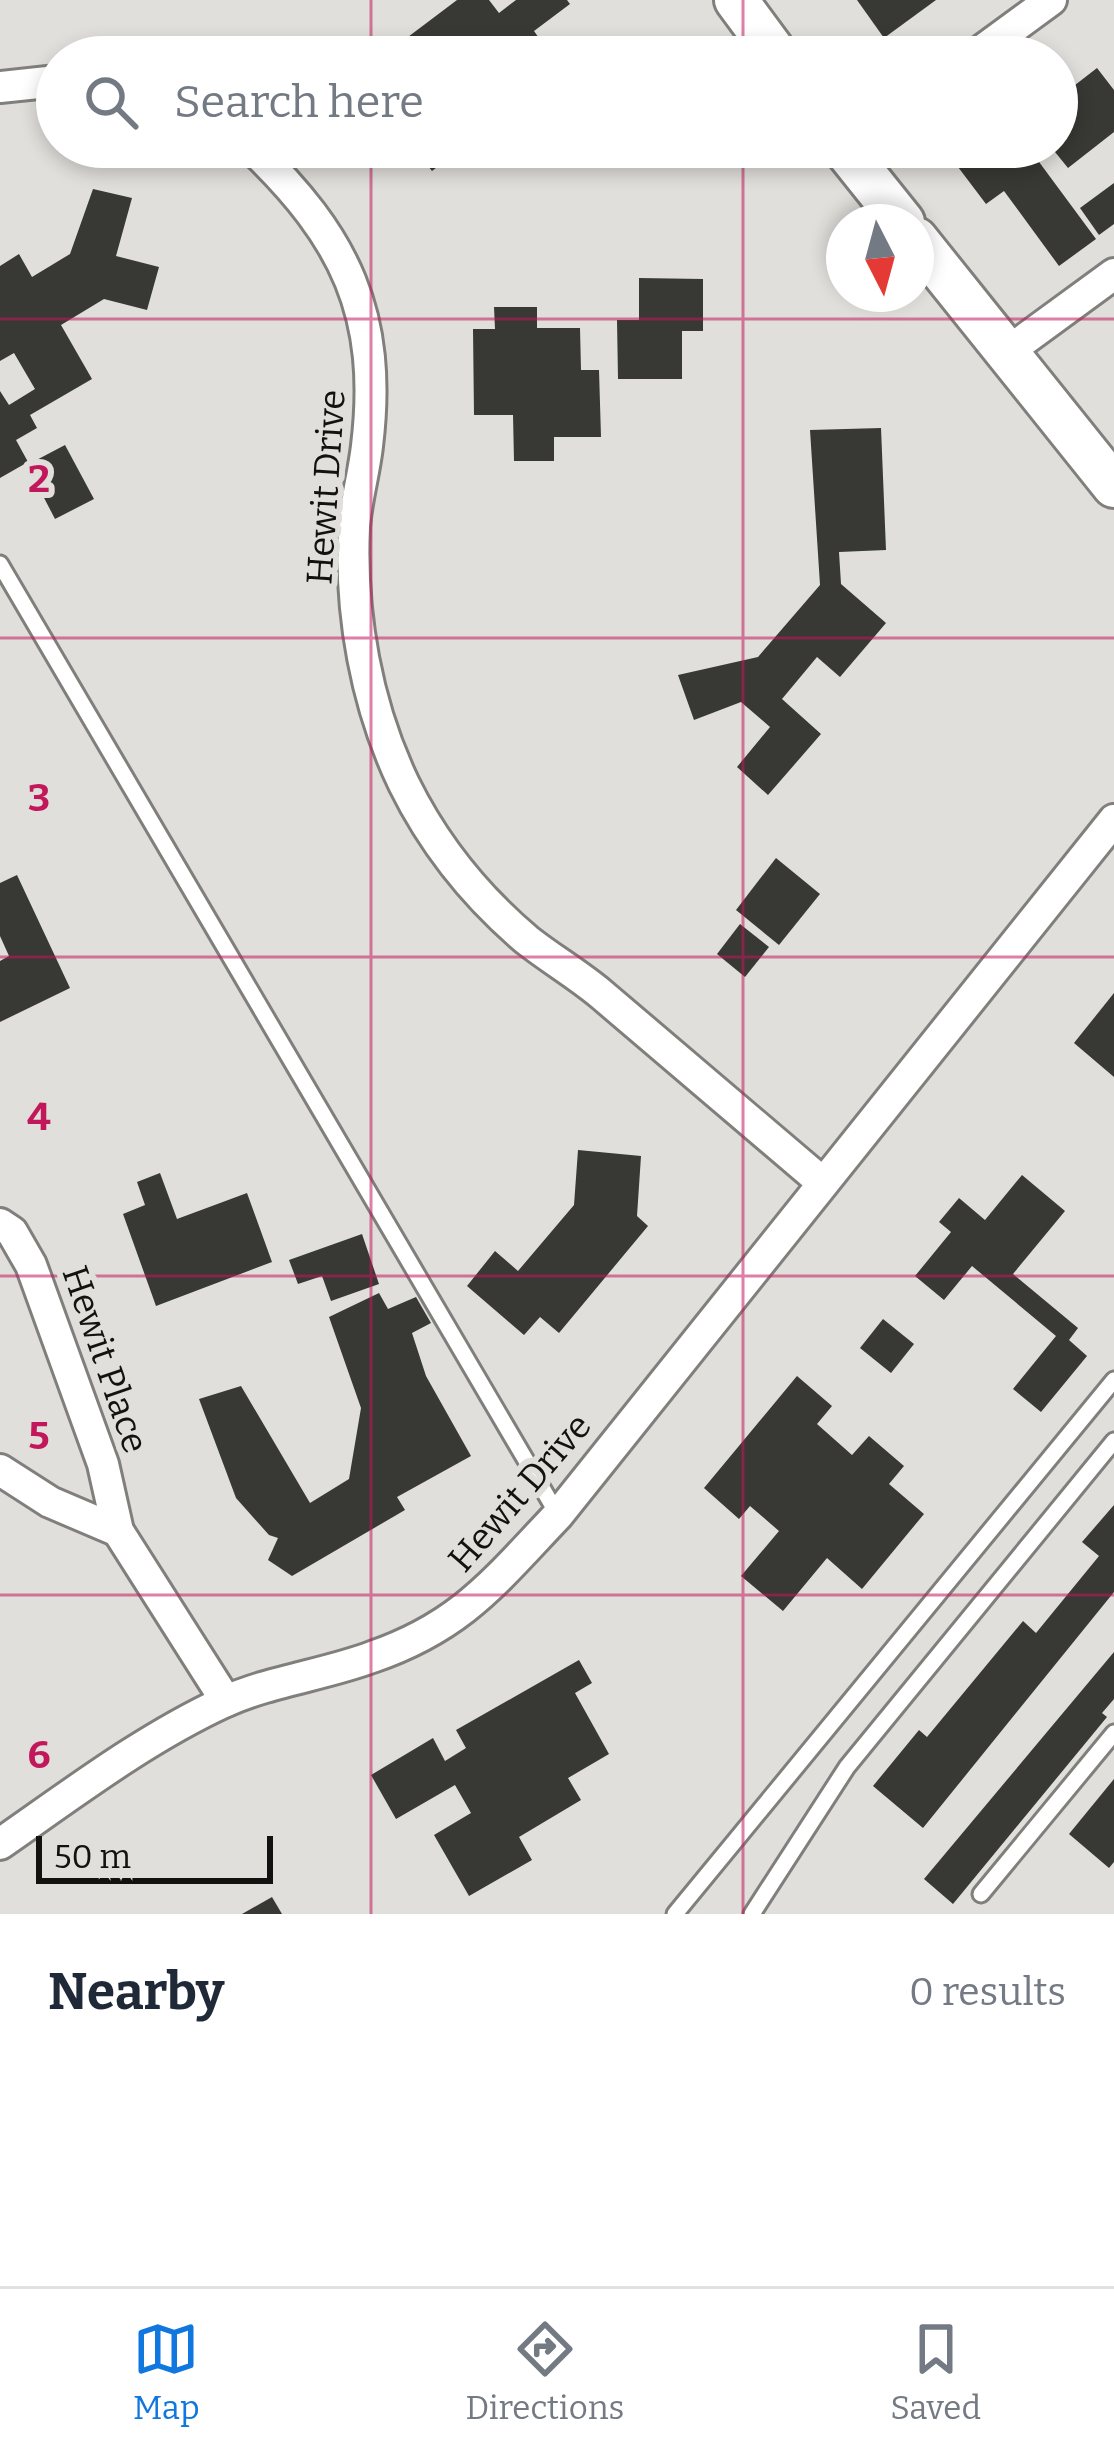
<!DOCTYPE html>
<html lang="en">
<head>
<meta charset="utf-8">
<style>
  :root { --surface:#fff; --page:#f6f6f7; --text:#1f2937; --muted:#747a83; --line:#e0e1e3; --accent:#1077df }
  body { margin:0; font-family:Bitter,serif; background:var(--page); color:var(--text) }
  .compass { position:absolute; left:826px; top:204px; width:108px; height:108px; border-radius:50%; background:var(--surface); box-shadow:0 6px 18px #0003; rotate:174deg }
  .scale { position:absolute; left:36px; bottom:30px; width:237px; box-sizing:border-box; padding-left:12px; border:6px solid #121210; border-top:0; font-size:33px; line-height:42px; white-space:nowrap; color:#121210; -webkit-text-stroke:9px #e0dfdb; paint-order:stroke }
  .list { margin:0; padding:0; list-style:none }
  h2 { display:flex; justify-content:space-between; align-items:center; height:156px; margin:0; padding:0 48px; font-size:51px }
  h2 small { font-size:39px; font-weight:400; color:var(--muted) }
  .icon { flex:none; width:66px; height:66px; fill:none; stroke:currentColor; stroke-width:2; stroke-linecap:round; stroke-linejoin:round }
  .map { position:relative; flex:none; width:1114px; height:1914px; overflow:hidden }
  .search { position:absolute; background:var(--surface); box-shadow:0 6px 18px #0003; left:36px; right:36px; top:36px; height:132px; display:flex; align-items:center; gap:30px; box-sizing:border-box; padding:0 42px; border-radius:66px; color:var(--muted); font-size:45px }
  .sheet { height:372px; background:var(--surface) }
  nav { display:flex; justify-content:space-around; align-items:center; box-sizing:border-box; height:168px; border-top:3px solid var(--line); background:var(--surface); font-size:33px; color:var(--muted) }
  nav a { display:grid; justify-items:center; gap:6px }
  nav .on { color:var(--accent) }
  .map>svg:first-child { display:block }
  .building { fill:#383834 }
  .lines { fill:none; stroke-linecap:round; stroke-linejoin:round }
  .service-casing { stroke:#807f7b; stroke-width:21 }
  .minor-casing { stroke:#807f7b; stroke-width:36 }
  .secondary-casing { stroke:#807f7b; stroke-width:48 }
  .service { stroke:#fff; stroke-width:15 }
  .minor { stroke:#fff; stroke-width:30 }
  .secondary { stroke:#fff; stroke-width:42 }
  .grid { fill:none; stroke:#c2185b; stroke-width:3; stroke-opacity:0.55 }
  .labels { text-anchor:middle; stroke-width:12; stroke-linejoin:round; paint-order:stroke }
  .street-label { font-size:36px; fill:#121210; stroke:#e0dfdb }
  .grid-label { font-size:39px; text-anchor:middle; font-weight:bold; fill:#c2185b; stroke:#e0dfdb; stroke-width:12; stroke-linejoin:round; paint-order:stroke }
</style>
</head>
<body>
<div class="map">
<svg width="1114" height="1914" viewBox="0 0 1114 1914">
  <rect width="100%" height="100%" fill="#e0dfdb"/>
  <g class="building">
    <polygon points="457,0 489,0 499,13 516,0 567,0 570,4 534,31 548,51 541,57 404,57 396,46"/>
    <polygon points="857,0 936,0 884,38"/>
    <polygon points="1097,68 1114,90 1114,132 1068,168 1051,147 1057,147 1057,99"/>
    <polygon points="413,147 463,147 432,171"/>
    <polygon points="985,147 1028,147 1096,239 1059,266 1004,191 986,204 958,167"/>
    <polygon points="1114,183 1114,224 1099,235 1080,208"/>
    <polygon points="93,189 132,198 116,256 159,267 147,310 104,299 61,325 92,379 30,415 37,428 16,440 28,462 0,478 0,391 9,405 35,389 14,353 0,361 0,266 19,254 32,277 70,254"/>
    <polygon points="639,278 703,279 703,331 682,331 682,379 618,379 617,320 639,320"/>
    <polygon points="494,307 537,307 537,328 580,328 581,370 599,370 601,437 554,437 554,461 514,461 513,415 474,415 473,329 495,329"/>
    <polygon points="881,428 886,550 839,552 841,584 886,623 840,677 817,657 782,699 821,734 768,795 737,767 770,727 741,702 694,720 678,675 758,657 820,585 810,430"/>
    <polygon points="65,445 94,499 55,519 27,465"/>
    <polygon points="776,858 820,894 779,945 736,910"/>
    <polygon points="17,875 70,988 0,1022 0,961 9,956 0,936 0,883"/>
    <polygon points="740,924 769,947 745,977 717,954"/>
    <polygon points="1114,993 1114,1077 1074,1043"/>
    <polygon points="578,1150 641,1156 637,1216 648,1226 559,1333 540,1317 524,1335 467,1286 495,1251 518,1271 574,1205"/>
    <polygon points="160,1173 177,1219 247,1193 272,1262 156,1306 123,1214 145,1205 137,1182"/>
    <polygon points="1022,1175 1065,1211 1013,1274 1078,1328 1069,1340 1087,1356 1041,1412 1013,1389 1056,1336 972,1266 944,1300 915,1276 951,1232 939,1222 959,1198 985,1220"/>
    <polygon points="362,1234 379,1284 331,1301 322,1276 298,1284 289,1260"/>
    <polygon points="379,1293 388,1309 416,1297 431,1323 412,1333 426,1376 471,1456 397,1497 405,1510 292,1576 268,1560 278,1538 269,1535 236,1498 199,1399 241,1386 310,1503 349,1479 361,1408 329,1317"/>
    <polygon points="883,1319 914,1344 891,1373 860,1348"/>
    <polygon points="797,1376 832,1406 817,1424 852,1455 869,1436 904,1466 889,1484 924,1514 862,1589 827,1558 783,1611 741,1576 779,1531 750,1506 739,1519 704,1488"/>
    <polygon points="1114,1505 1114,1592 923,1828 873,1786 919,1730 927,1737 1023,1621 1036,1633 1099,1556 1082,1542"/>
    <polygon points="1114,1652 1114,1699 1102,1713 1107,1717 953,1904 924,1879"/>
    <polygon points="579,1660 592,1683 575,1693 609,1754 568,1778 581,1800 519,1837 532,1860 469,1896 434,1835 471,1813 455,1785 396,1819 371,1775 433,1738 445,1761 466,1748 456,1730"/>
    <polygon points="1114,1779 1114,1862 1109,1868 1069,1834"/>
    <polygon points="272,1897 282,1914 242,1914"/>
  </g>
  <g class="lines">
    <g class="service-casing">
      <g id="service">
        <polyline points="0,564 558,1515"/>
        <polyline points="981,1894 1114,1733"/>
        <polyline points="675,1914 1114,1380"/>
        <polyline points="752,1914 847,1767 1114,1441"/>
      </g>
    </g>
    <g class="minor-casing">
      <g id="minor">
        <polyline points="973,57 1051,0"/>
        <polyline points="0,87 57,81"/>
        <path d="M 251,147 C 345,237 383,314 367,446 C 364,473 356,500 354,527 C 350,614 366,705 404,784 C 434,845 475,896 527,940 C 551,959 577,974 601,994 C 675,1057 749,1120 823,1183"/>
        <polyline points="1006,353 1114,274"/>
        <polyline points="0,1224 12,1232 31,1265 103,1464 118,1531 226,1701"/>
        <polyline points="0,1470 50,1502 118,1531"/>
        <path d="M 0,1844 C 72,1794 144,1739 224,1702 C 270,1681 324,1675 372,1657 C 462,1626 495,1581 558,1515 L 1114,820"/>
      </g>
    </g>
    <g class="secondary-casing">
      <g id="secondary">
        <polyline points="736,0 778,57"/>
        <polyline points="843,147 903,222"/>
        <polyline points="916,239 1114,486"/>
      </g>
    </g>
    <use href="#service" class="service"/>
    <use href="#minor" class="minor"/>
    <use href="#secondary" class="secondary"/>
  </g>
  <path class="grid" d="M 371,0 L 371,57M 743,0 L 743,57M 371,147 L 371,1914M 743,147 L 743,1914M 0,319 L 1114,319M 0,638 L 1114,638M 0,957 L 1114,957M 0,1276 L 1114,1276M 0,1595 L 1114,1595"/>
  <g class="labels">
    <g class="street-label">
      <text transform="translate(325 487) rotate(-86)" y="13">Hewit Drive</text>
      <text transform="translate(106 1359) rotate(71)" y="13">Hewit Place</text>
      <text transform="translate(519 1492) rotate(-49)" y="13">Hewit Drive</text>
    </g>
  </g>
  <g class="grid-label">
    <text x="39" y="492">2</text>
    <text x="39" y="811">3</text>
    <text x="39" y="1130">4</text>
    <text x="39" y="1449">5</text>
    <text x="39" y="1768">6</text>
  </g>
</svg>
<svg class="compass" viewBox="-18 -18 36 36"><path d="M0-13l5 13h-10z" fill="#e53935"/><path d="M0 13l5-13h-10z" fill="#747a83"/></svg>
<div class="scale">50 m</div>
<div class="search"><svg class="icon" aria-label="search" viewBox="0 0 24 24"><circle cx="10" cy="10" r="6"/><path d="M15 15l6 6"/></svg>Search here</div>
</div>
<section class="sheet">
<h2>Nearby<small>0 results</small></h2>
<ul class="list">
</ul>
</section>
<nav>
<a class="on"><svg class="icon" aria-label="map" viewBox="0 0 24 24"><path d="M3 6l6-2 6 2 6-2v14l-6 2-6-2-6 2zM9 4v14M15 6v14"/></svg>Map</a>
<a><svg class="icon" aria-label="directions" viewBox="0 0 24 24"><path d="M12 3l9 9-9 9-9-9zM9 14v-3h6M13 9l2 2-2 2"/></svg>Directions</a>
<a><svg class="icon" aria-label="saved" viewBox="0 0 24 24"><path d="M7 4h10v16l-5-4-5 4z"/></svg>Saved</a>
</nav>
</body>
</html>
